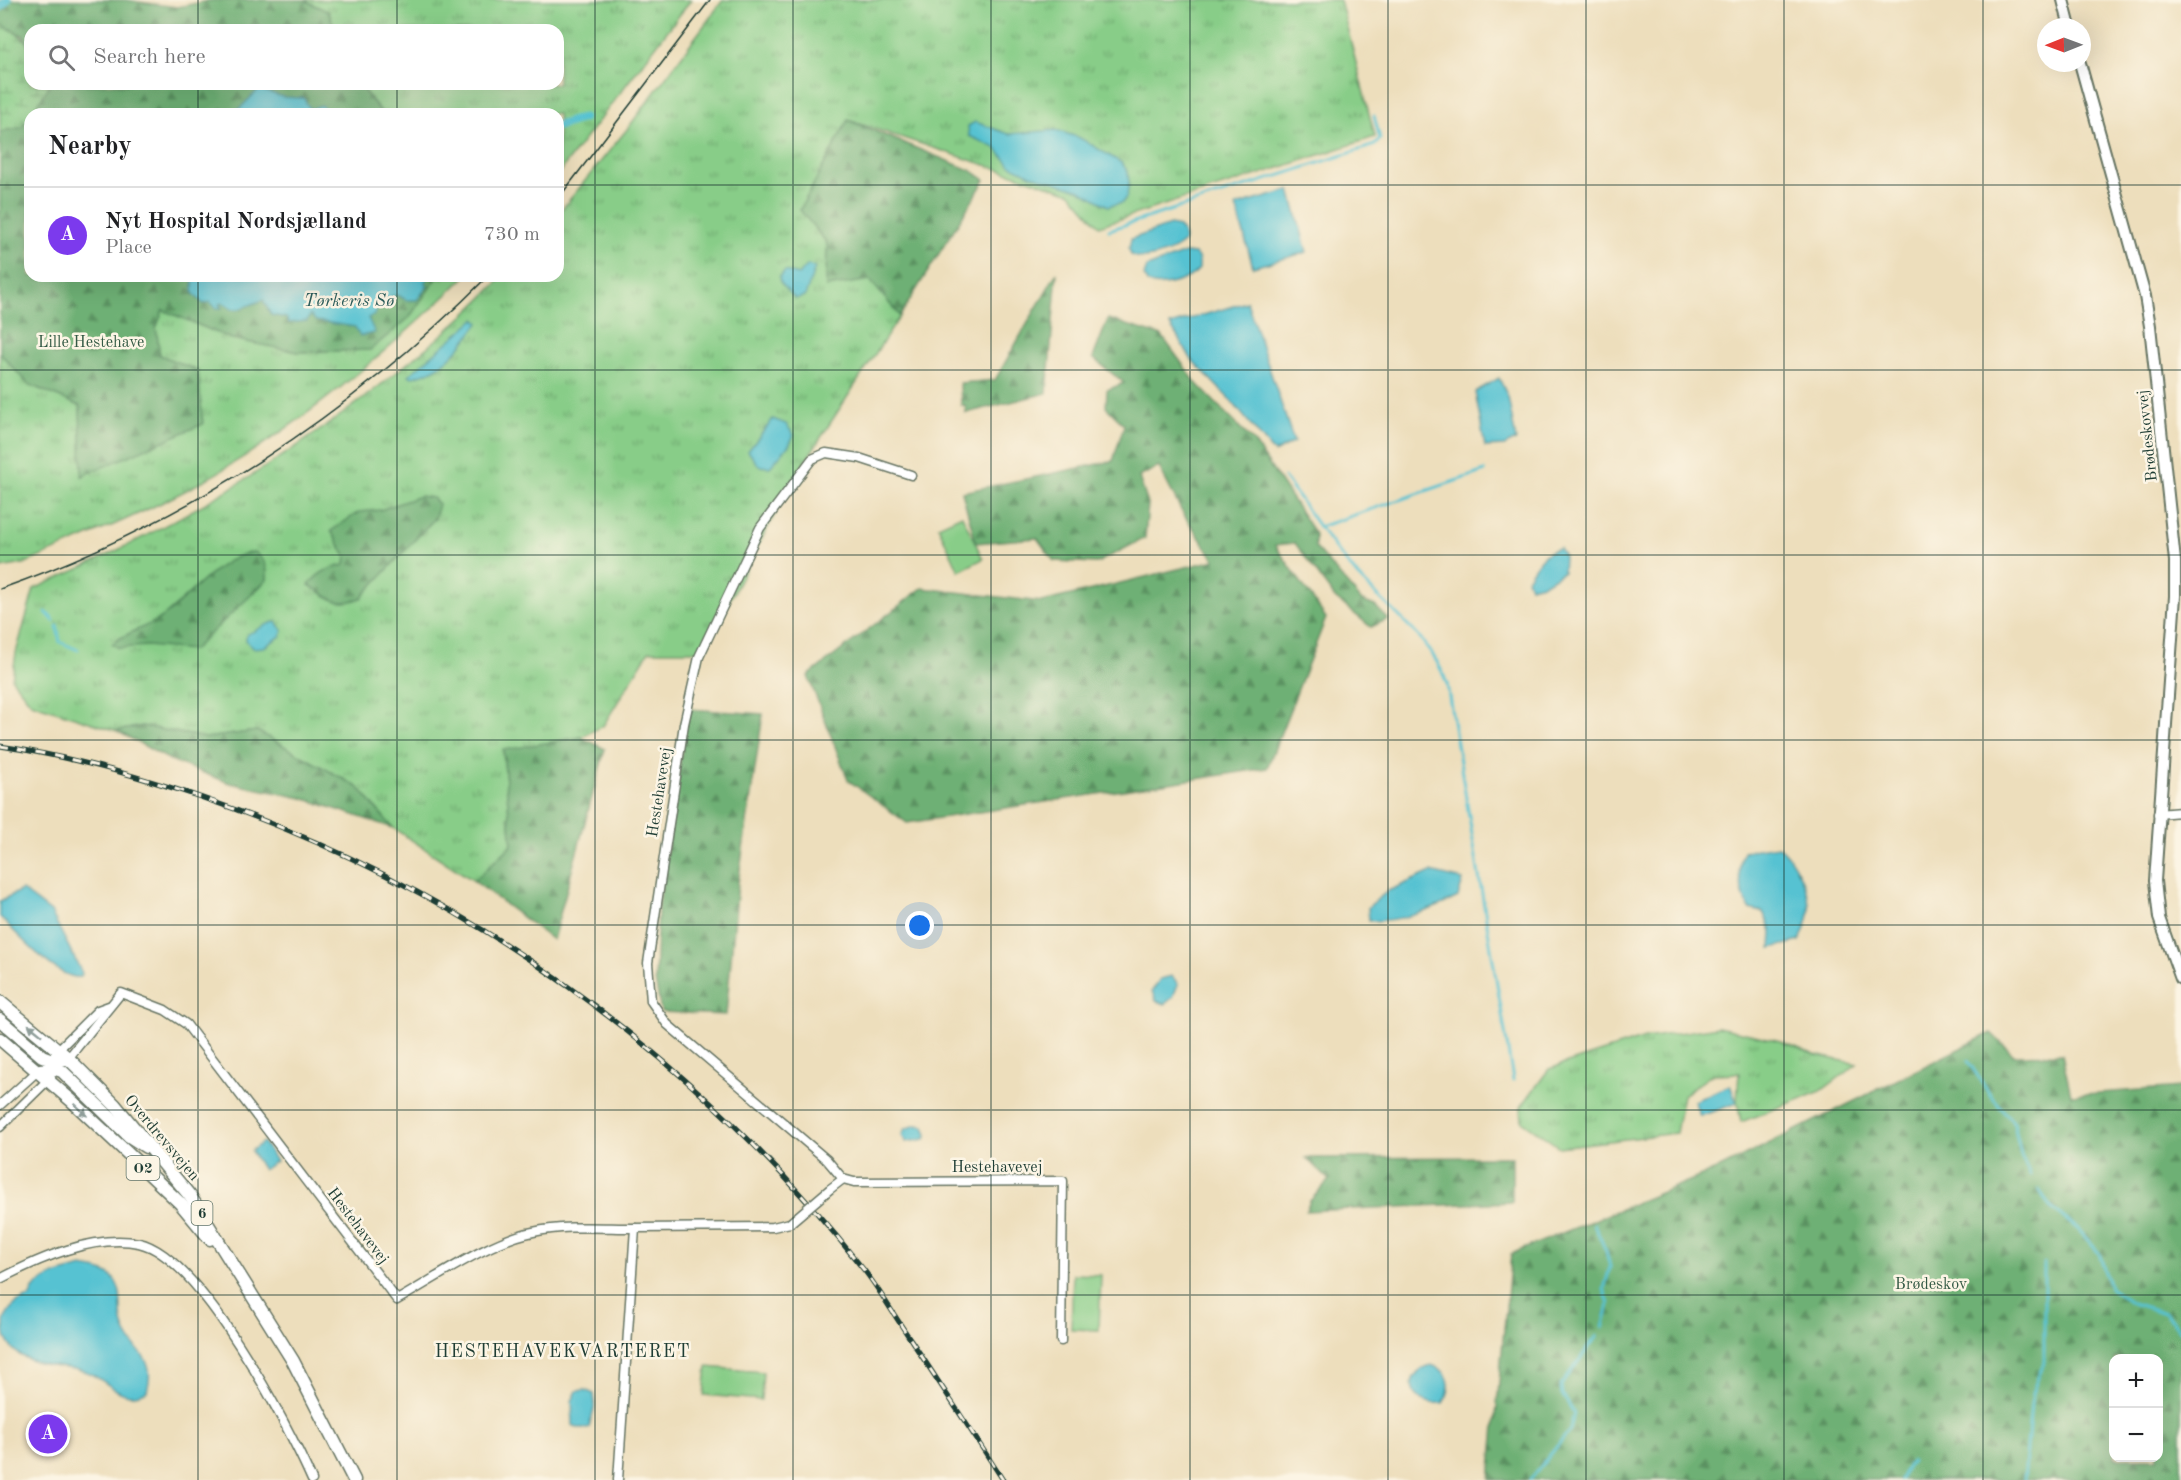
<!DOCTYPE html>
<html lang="en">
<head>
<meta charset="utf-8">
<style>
  :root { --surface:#fff; --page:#f2f2f2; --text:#202124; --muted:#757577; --line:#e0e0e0; --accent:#7c3aed }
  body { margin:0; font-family:"Old Standard TT",serif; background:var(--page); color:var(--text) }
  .controls { position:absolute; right:18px; bottom:18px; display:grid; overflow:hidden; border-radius:12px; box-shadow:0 6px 24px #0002 }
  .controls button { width:54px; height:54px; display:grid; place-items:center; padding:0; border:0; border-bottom:2px solid var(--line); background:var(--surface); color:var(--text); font:30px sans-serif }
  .compass { position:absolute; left:2037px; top:18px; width:54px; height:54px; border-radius:50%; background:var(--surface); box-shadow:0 6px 24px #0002; rotate:269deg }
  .you { position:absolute; left:920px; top:926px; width:21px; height:21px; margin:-15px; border:4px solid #fff; border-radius:50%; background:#1a73e8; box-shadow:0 0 0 9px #1a73e833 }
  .badge { display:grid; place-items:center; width:39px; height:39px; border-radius:50%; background:var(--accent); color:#fff; font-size:20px; font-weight:700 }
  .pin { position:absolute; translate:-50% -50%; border:3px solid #fff; box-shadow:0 2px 6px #0006 }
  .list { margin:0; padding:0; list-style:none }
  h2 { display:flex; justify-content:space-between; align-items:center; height:78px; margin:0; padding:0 24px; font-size:26px }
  h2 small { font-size:20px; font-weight:400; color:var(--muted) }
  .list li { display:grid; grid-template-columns:39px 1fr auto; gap:18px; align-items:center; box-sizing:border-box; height:96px; padding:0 24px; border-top:2px solid var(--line) }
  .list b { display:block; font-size:22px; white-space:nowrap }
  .list p { margin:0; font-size:20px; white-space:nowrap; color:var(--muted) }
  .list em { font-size:20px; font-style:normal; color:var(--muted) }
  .icon { flex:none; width:33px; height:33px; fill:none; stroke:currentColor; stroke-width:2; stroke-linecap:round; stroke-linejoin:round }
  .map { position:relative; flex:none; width:2181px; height:1480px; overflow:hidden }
  .search { position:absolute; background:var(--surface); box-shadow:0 6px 24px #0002; left:24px; top:24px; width:540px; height:66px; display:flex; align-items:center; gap:15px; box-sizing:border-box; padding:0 21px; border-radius:18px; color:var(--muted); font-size:22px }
  .panel { position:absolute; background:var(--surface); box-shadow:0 6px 24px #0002; left:24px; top:108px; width:540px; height:174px; border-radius:18px }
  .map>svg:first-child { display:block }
  .grass { fill:url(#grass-tufts); stroke:#54855e; stroke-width:1.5 }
  .forest { fill:url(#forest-firs); stroke:#467654; stroke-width:1.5; fill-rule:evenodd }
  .wetland { fill:url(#wetland-marsh); stroke:#54855e; stroke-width:1.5 }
  .pitch { fill:#88cd88; stroke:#54855e; stroke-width:1.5 }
  .water { fill:#57c2d2; stroke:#3b8083; stroke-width:1.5 }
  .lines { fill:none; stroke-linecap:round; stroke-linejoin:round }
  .stream { stroke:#57c2d2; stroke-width:3 }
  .canal { stroke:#57c2d2; stroke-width:9 }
  .minor-casing { stroke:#677564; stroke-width:11 }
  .tertiary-casing { stroke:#677564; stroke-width:14 }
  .primary-casing { stroke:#677564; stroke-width:15 }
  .minor { stroke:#fff; stroke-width:8 }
  .tertiary { stroke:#fff; stroke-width:10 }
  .primary { stroke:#fff; stroke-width:12 }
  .tram { stroke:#1f3d34; stroke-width:1.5 }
  .rail-casing { stroke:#1f3d34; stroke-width:5 }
  .rail { stroke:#fcf5e5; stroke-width:3; stroke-dasharray:9; stroke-linecap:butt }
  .minor-bridge-casing { stroke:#677564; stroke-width:11; stroke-linecap:butt }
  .minor-bridge { stroke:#fff; stroke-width:8 }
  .oneway { fill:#8f9e9a }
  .grid { fill:none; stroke:#1f3d34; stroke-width:1.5; stroke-opacity:0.55 }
  .labels { text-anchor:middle; stroke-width:5; stroke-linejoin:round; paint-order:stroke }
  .shield { fill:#fcf5e5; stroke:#617469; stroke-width:1.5 }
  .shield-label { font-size:15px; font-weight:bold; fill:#1f3d34 }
  .park-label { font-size:16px; fill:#345a45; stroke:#fcf5e5 }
  .street-label { font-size:16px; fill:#1f3d34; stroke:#fcf5e5 }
  .water-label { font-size:18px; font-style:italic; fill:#2d5e5c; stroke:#fcf5e5 }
  .neighbourhood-label { font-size:18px; letter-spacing:1.5px; fill:#1f3d34; stroke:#fcf5e5 }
</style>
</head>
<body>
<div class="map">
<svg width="2181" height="1480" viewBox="0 0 2181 1480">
  <defs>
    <pattern id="grass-tufts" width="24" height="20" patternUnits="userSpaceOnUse" patternTransform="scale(1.5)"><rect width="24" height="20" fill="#88cd88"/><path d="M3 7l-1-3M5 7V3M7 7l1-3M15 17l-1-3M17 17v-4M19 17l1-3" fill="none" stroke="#6fa870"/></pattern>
    <pattern id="forest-firs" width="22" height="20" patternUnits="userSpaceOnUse" patternTransform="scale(1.5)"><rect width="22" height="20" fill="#6eb074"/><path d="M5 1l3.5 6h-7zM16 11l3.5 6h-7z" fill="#5a9060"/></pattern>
    <pattern id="wetland-marsh" width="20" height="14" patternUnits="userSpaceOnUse" patternTransform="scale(1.5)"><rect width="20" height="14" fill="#88cd88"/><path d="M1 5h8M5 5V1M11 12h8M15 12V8" fill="none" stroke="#6fa870"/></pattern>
  </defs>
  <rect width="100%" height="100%" fill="#fcf5e5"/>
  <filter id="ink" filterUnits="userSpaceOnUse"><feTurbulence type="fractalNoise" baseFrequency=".0167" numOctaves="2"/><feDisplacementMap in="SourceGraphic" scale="12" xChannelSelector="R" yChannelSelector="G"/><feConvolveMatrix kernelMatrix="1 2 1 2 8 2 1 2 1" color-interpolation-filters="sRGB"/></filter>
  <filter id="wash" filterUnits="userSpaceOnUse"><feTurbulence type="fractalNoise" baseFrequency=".008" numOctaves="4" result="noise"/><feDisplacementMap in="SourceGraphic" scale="24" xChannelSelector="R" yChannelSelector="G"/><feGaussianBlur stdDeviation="1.35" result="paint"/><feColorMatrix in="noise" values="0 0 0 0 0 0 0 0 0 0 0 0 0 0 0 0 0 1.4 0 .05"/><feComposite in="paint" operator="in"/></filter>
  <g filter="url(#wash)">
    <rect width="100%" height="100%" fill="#eddebc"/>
    <g class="grass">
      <polygon points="304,0 691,0 558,174 558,114 383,114 358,84 558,84 558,30 335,30 329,12"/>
      <path d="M 723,0 L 1340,0 L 1375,137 L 1099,226 L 1071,193 L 848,120 L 800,210 L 827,243 L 826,286 L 870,280 L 900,316 L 790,485 L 703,651 L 649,651 L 603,726 L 581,737 L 503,751 L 512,845 L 474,881 L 393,828 L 358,787 L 257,731 L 206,738 L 142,726 L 117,731 L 31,703 L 12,679 L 16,653 L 34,589 C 165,532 288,461 399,370 C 436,341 472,311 503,276 L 558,276 L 558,214 L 628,128 Z"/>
      <path d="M 435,276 L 466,276 C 375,364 275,448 161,503 C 116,525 69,544 24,564 L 0,568 L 0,353 L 28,384 L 80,406 L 83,476 L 198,371 L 160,355 L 156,328 L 163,310 L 232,339 L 298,352 L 369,350 L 436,280 Z"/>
      <polygon points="1718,1027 1781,1041 1815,1055 1857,1064 1821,1091 1741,1122 1737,1101 1739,1073 1713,1074 1683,1095 1676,1133 1559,1147 1522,1121 1521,1107 1549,1069 1645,1038"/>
    </g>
    <g class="forest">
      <polygon points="0,0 125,0 177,7 213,0 304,0 329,12 335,30 30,30 30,48 24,36 0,24"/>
      <polygon points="49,84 358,84 383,114 30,114"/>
      <polygon points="30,115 30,276 435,276 436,279 409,318 370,350 298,352 232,339 163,310 156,328 160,355 198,371 203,424 82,476 80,406 28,384 0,353 0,132 22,127"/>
      <polygon points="848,120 972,171 985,180 900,316 870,280 826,287 827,243 800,210"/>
      <polygon points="1057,272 1047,393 966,413 965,405 961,405 960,383 995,380"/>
      <polygon points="1108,319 1162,336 1197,384 1254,442 1315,534 1315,547 1362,601 1375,606 1388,619 1371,627 1335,598 1295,543 1275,545 1326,618 1267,768 907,823 848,780 808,676 922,588 1042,602 1215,560 1182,512 1159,467 1139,477 1148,504 1145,538 1097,563 1054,561 1037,538 976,543 962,492 1113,461 1124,425 1106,407 1107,390 1124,383 1093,358"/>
      <path d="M 420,496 L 433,498 L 439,504 L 435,518 L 361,598 C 337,608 330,598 309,585 C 318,572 330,567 345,565 L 346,556 L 331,531 L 359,512 L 380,510 Z"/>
      <path d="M 255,552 C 265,561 268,566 267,580 L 193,650 L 147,646 L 119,648 L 112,644 C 128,631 149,627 165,615 C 190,595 223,554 255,552 Z"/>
      <polygon points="688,709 763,714 738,883 726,1015 661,1012 655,980 658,910"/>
      <polygon points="142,726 206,738 257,731 358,787 393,828 302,798 230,783 172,761 117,731"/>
      <polygon points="581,737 605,749 553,940 474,881 512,845 503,750"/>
      <path d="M 1991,1033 L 2014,1055 L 2062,1054 L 2071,1095 L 2181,1087 L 2181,1480 L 1490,1480 L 1511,1254 L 1716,1170 ZM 2114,1358 L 2158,1358 L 2158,1458 L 2114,1458 Z"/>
      <polygon points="1512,1157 1512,1202 1306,1211 1310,1201 1329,1180 1306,1158"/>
    </g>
    <path class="wetland" d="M 0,24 C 36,42 30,46 30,84 L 50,85 L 22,127 L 0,132 Z"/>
    <g class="pitch">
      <polygon points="962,515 983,559 959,571 938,526"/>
      <polygon points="1073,1274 1101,1275 1099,1330 1071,1329"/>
      <polygon points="707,1367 763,1372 761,1400 704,1395"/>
    </g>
    <g class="water">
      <polygon points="259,89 283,97 304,98 310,109 321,105 332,114 234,114"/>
      <polygon points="975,122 1009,134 1056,130 1080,138 1122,163 1128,172 1129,183 1127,196 1122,203 1108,206 1080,190 1031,175 1010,165 996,148 969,136 968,126"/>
      <polygon points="1290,190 1307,252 1253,267 1236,206"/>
      <path d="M 1170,225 L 1179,227 L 1183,232 L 1184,242 C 1174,252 1143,263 1131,255 L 1129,249 L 1131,239 Z"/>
      <path d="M 1185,253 L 1195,254 L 1199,259 L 1199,269 C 1190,280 1159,291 1147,282 L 1144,276 L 1147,267 Z"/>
      <polygon points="808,265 815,268 805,296 795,299 780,282 779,277 785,271 798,275"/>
      <path d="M 193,276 L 428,276 L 429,277 L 425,282 L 428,286 L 417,300 L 406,300 L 398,295 C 386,297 378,303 375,315 L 368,318 L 375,333 L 360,336 L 355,327 L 316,321 L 310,315 L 307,321 L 289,323 L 286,318 L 271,315 L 263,300 L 240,309 L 232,309 L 223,303 L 219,304 L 222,308 L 216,308 L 210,302 L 203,304 L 193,293 Z"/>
      <polygon points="1247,302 1294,442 1274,453 1233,403 1192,360 1170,325"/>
      <path d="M 475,319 L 479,323 C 459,349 446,370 412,377 L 409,375 Z"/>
      <polygon points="1499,378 1508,397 1516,440 1504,446 1485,447 1475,392"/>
      <polygon points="773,419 786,424 794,435 789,445 770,467 759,466 748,451"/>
      <path d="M 1559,548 L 1564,556 L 1563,572 L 1543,584 L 1530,587 L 1527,579 C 1535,566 1543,551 1559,548 Z"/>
      <path d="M 276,622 L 283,631 L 281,636 L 264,647 L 252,648 L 246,640 L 247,634 C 258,631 265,623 276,622 Z"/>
      <path d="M 1778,846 C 1793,856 1812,895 1809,914 C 1808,923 1803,932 1800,941 L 1771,948 L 1772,931 L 1763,912 L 1749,909 C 1740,888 1735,873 1744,851 Z"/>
      <path d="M 1431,872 L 1463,880 L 1458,897 C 1428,912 1403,921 1369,921 L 1368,907 L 1388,891 Z"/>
      <path d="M 22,890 L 51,912 L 82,973 L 81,977 C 58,981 17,933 0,917 L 0,901 Z"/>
      <polygon points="1172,976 1178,984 1173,997 1165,1004 1156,1001 1152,991 1160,979"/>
      <polygon points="1730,1085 1737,1103 1700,1116 1694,1101"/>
      <polygon points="916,1125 924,1126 927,1135 925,1139 906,1142 902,1135 905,1129"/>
      <polygon points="263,1142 276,1161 263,1170 251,1151"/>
      <path d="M 83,1267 C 93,1269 106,1270 113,1278 C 126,1293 117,1312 124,1328 C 134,1355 157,1354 147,1391 C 119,1406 106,1375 80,1370 C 55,1366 0,1365 4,1321 C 8,1308 17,1301 30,1297 C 33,1278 67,1271 83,1267 Z"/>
      <path d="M 1431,1365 C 1450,1370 1454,1387 1443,1403 C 1411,1407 1399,1375 1431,1365 Z"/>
      <polygon points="585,1390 594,1394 595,1405 589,1428 577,1428 573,1425 572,1401 577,1391"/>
    </g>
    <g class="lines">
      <g class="stream">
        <polyline points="1109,230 1375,145 1380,139 1374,116"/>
        <path d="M 1284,477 C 1308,510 1330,545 1358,576 C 1389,610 1432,638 1447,684 L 1513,1080"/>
        <polyline points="1319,527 1485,471"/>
        <polyline points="46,612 54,621"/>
        <polyline points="57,626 60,642 78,650"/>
        <polyline points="1968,1061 1990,1095 2014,1123 2021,1155 2030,1175"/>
        <polyline points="2039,1189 2050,1207 2078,1229 2099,1253 2110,1288 2132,1303 2165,1313 2181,1332"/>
        <polyline points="1594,1224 1606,1251 1610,1267 1604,1289 1609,1304 1603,1328"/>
        <polyline points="1530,1480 1570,1430 1574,1413 1562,1394 1561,1385 1597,1336"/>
        <polyline points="1900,1480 1911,1461"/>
        <polyline points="2024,1480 2032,1393 2044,1362 2044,1263"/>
      </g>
      <g class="canal">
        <polyline points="0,7 7,0"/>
        <polyline points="558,126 583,118"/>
      </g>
    </g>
  </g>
  <g filter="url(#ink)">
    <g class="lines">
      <g class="minor-casing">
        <g id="minor">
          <polyline points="911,475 859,458 826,453 812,459 760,528 699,657 684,724 648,963 651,1001 667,1024 827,1160 843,1179 854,1182 1063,1181 1061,1341"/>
          <polyline points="2158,814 2181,812"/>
          <polyline points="56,1052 98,1010 109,1006"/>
          <path d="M 66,1061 L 121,993 L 165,1010 L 186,1024 L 397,1300 C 436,1278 491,1240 533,1232 C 566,1225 601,1228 635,1228"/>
          <polyline points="0,1105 41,1068"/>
          <polyline points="0,1127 51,1077"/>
          <polyline points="830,1189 843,1179"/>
          <path d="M 0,1279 C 40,1258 94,1234 139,1243 C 200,1256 288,1425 312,1480"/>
          <polyline points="618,1480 635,1228 773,1227 790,1223"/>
        </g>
      </g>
      <g class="tertiary-casing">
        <g id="tertiary">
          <polyline points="2063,0 2070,27"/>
          <polyline points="2080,63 2145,296 2150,326 2175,561 2175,596 2155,881 2159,918 2181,979"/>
        </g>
      </g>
      <g class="primary-casing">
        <g id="primary">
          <polyline points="0,1002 69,1059 115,1105 190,1196 293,1361 354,1480"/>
          <polyline points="0,1020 42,1056 50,1059 69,1059"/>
          <polyline points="0,1039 72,1101 138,1163 180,1203 210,1239"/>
          <polyline points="37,1071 52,1068 62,1071 129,1136 146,1147"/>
        </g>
      </g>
      <use href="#minor" class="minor"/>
      <use href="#tertiary" class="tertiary"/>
      <use href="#primary" class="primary"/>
      <g class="tram">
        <polyline points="558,199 710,0"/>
        <path d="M 0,589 C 184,524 351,414 488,276"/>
      </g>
      <g class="rail-casing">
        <path id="rail" d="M 0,746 C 68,756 135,775 200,797 C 462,886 693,1052 864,1270 C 881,1292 895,1317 911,1340 C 942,1387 973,1433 1003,1480"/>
      </g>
      <use href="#rail" class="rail"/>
      <g class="minor-bridge-casing">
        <polyline id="minor-bridge" points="790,1223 830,1189"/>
      </g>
      <use href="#minor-bridge" class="minor-bridge"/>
    </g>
    <defs><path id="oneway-solid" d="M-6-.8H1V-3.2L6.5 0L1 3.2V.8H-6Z" transform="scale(1.5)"/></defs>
    <g class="oneway">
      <use href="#oneway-solid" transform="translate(35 1030) rotate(-141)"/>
      <use href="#oneway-solid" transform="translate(81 1110) rotate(44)"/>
    </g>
  </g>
  <path class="grid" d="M 198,0 L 198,30M 397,0 L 397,30M 595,0 L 595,1480M 793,0 L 793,1480M 991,0 L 991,1480M 1190,0 L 1190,1480M 1388,0 L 1388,1480M 1586,0 L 1586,1480M 1784,0 L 1784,1480M 1983,0 L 1983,1480M 198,84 L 198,114M 397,84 L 397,114M 0,185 L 30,185M 558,185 L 2181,185M 198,276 L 198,1480M 397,276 L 397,1480M 0,370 L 2181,370M 0,555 L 2181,555M 0,740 L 2181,740M 0,925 L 2181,925M 0,1110 L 2181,1110M 0,1295 L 2181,1295"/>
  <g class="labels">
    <g class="shield">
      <rect x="126.5" y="1156" width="33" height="24" rx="4.5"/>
      <rect x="191.5" y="1201" width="21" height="24" rx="4.5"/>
    </g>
    <g class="shield-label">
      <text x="143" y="1173">O2</text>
      <text x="202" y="1218">6</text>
    </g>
    <g class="park-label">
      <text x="91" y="347">Lille Hestehave</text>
      <text x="1931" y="1289">Brødeskov</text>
    </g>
    <g class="street-label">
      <text transform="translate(2146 436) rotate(-96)" y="6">Brødeskovvej</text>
      <text transform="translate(658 792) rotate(-81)" y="6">Hestehavevej</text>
      <text transform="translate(163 1137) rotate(50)" y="6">Overdrevsvejen</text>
      <text x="997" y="1172">Hestehavevej</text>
      <text transform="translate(359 1225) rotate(53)" y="6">Hestehavevej</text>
    </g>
    <g class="water-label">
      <text x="349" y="306">Tørkeris Sø</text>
    </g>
    <g class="neighbourhood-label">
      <text x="563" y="1357">HESTEHAVEKVARTERET</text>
    </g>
  </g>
</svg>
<div class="controls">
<button>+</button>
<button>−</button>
</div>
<svg class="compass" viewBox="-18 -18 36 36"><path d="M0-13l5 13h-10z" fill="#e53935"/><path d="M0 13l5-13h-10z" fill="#757577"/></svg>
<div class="you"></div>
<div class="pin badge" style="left:48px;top:1434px">A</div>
<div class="search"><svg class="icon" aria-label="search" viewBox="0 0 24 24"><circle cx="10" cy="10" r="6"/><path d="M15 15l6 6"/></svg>Search here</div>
<section class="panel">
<h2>Nearby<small></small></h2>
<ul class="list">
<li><span class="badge">A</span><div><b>Nyt Hospital Nordsjælland</b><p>Place</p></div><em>730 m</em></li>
</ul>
</section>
</div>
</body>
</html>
